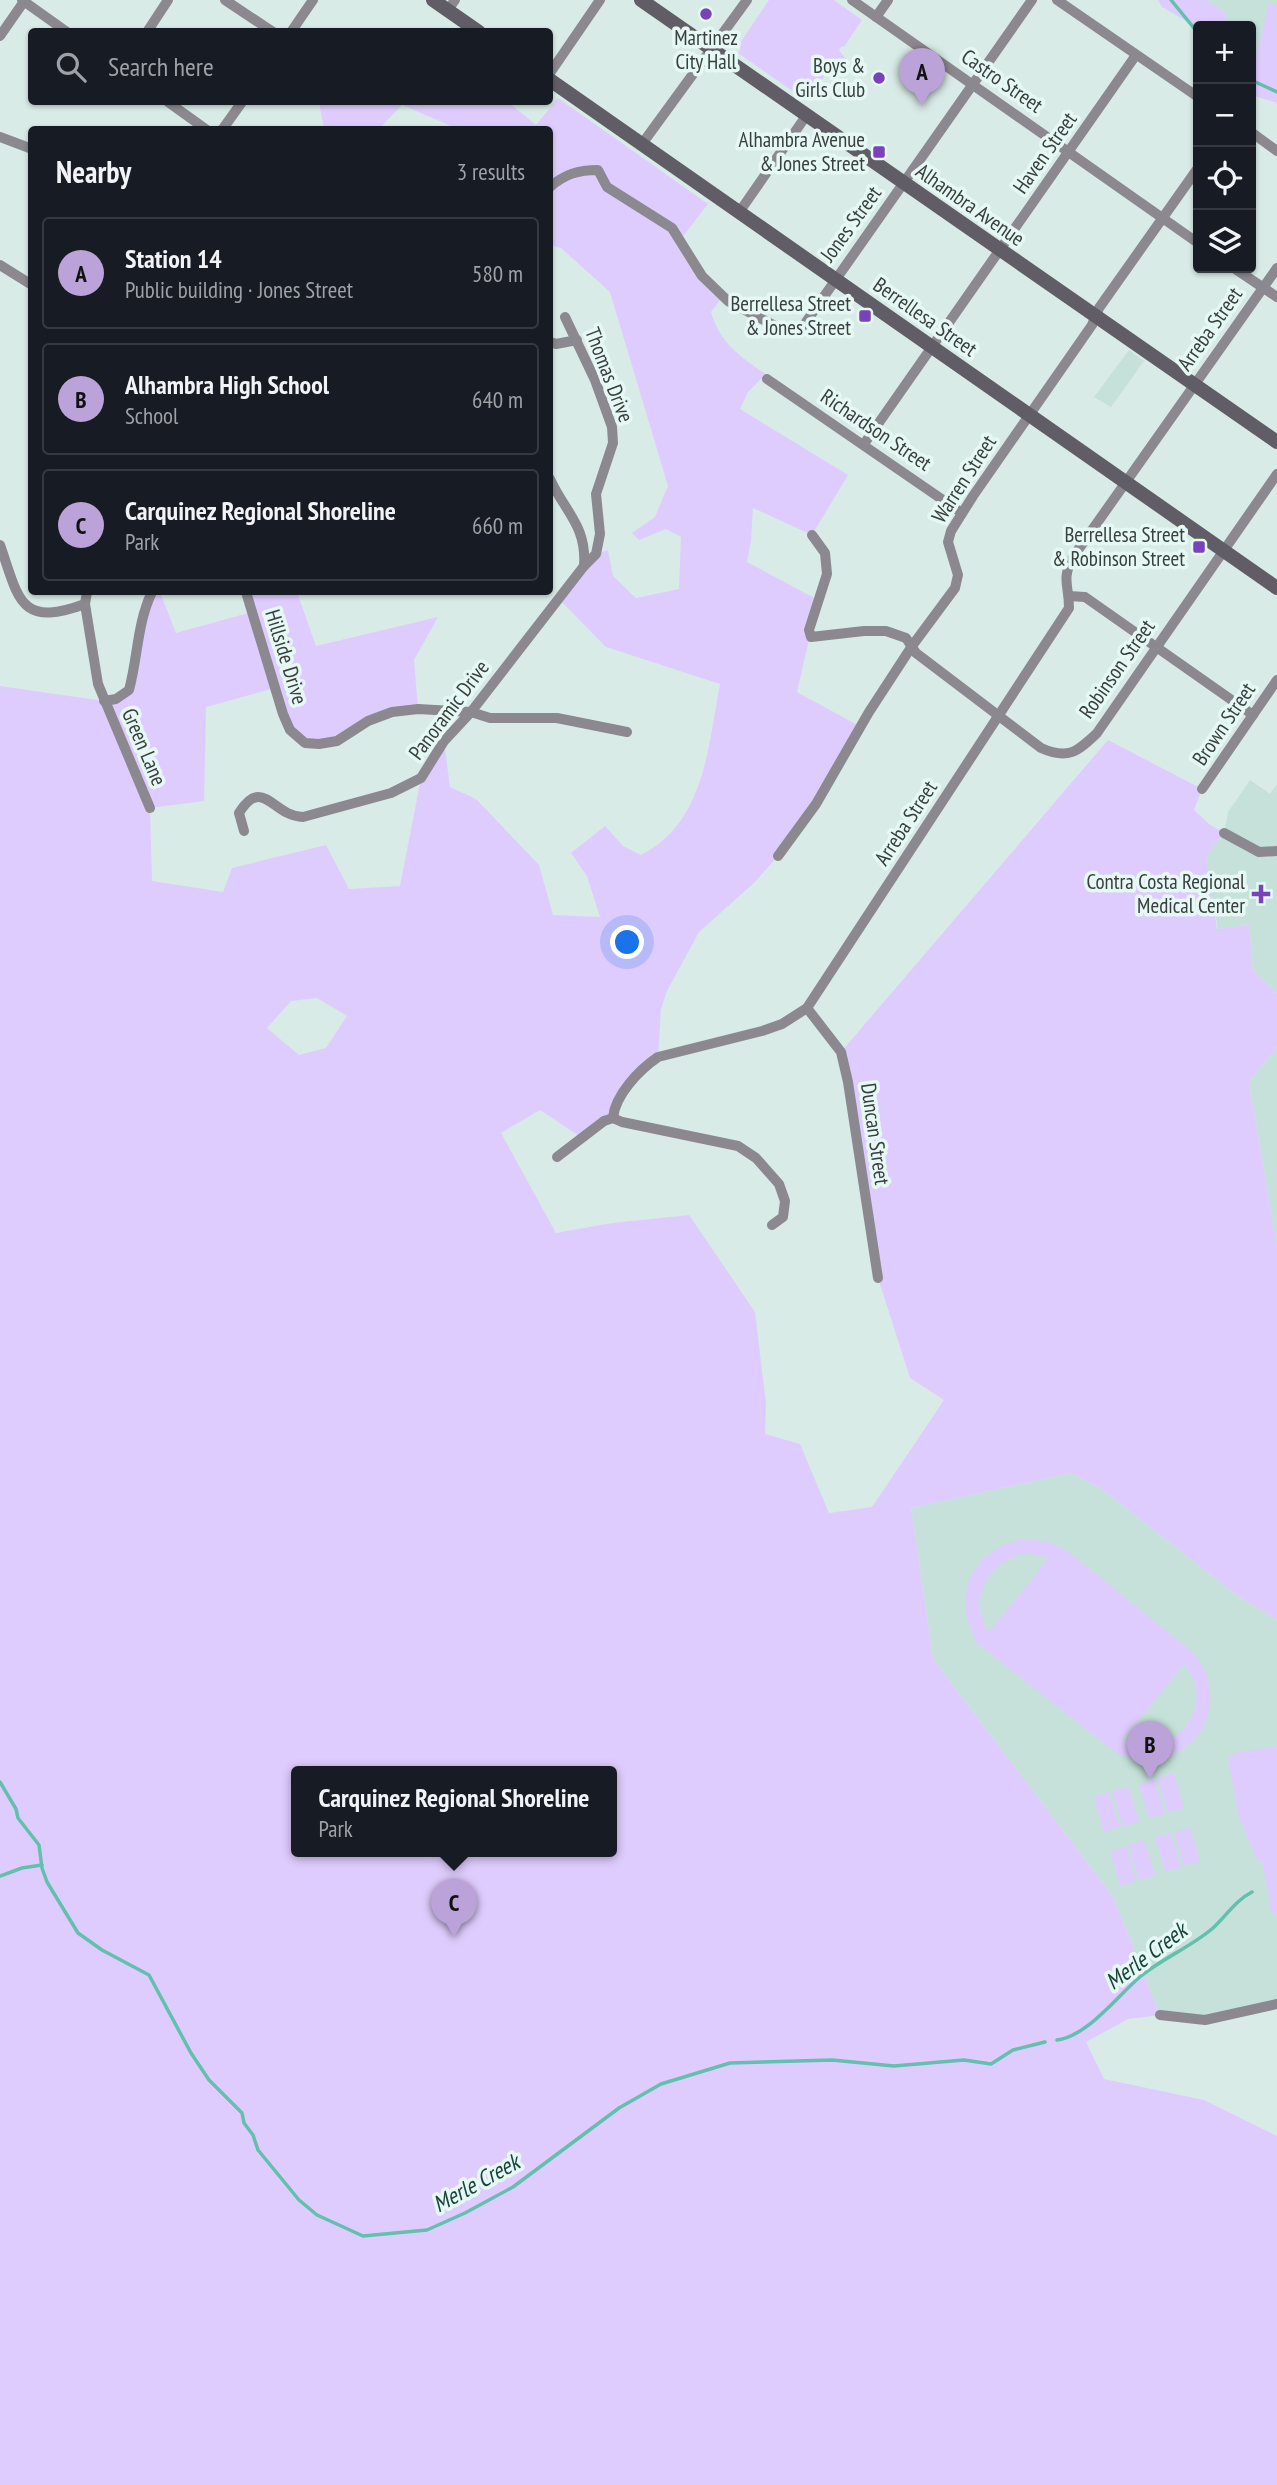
<!DOCTYPE html>
<html lang="en">
<head>
<meta charset="utf-8">
<style>
  :root { --surface:#171b24; --page:#242831; --text:#f1f3f6; --muted:#9ea1a6; --line:#363941; --accent:#bba3da }
  body { margin:0; font-family:"PT Sans Narrow",sans-serif; background:var(--page); color:var(--text) }
  .controls { position:absolute; right:21px; top:21px; display:grid; overflow:hidden; border-radius:7px; box-shadow:0 2px 5px #0004 }
  .controls button { width:63px; height:63px; display:grid; place-items:center; padding:0; border:0; border-bottom:2px solid var(--line); background:var(--surface); color:var(--text); font:35px sans-serif }
  .you { position:absolute; left:628px; top:943px; width:24px; height:24px; margin:-18px; border:5px solid #fff; border-radius:50%; background:#1a73e8; box-shadow:0 0 0 10px #1a73e833 }
  .badge { display:grid; place-items:center; width:46px; height:46px; border-radius:50%; background:var(--accent); color:#111; font-size:23px; font-weight:700 }
  .pin { position:absolute; translate:-50% -58px; filter:drop-shadow(0 2px 4px #0008) }
  .pin::after { content:''; position:absolute; top:37px; width:24px; height:21px; background:inherit; clip-path:polygon(0 0,100% 0,50% 100%) }
  .popup { position:absolute; left:291px; top:1766px; width:326px; height:91px; box-sizing:border-box; display:grid; place-content:center; border-radius:7px; background:var(--surface); filter:drop-shadow(0 2px 5px #0005); font-size:23px; white-space:nowrap; color:var(--muted) }
  .popup b { font-size:26px; color:var(--text) }
  .popup::after { content:''; position:absolute; left:50%; top:100%; margin-left:-14px; border:14px solid transparent; border-top-color:var(--surface) }
  .list { margin:0; padding:0; list-style:none }
  h2 { display:flex; justify-content:space-between; align-items:center; height:91px; margin:0; padding:0 28px; font-size:30px }
  h2 small { font-size:23px; font-weight:400; color:var(--muted) }
  .list li { display:grid; grid-template-columns:46px 1fr auto; gap:21px; align-items:center; box-sizing:border-box; height:112px; margin:0 14px 14px; padding:0 14px; border:2px solid var(--line); border-radius:7px }
  .list b { display:block; font-size:26px; white-space:nowrap }
  .list p { margin:0; font-size:23px; white-space:nowrap; color:var(--muted) }
  .list em { font-size:23px; font-style:normal; color:var(--muted) }
  .icon { flex:none; width:38px; height:38px; fill:none; stroke:currentColor; stroke-width:2; stroke-linecap:round; stroke-linejoin:round }
  .map { position:relative; flex:none; width:1277px; height:2485px; overflow:hidden }
  .search { position:absolute; background:var(--surface); box-shadow:0 2px 5px #0004; left:28px; top:28px; width:525px; height:77px; display:flex; align-items:center; gap:18px; box-sizing:border-box; padding:0 24px; border-radius:7px; color:var(--muted); font-size:26px }
  .panel { position:absolute; background:var(--surface); box-shadow:0 2px 5px #0004; left:28px; top:126px; width:525px; height:469px; border-radius:7px }
  .map>svg:first-child { display:block }
  .built { fill:#c5e1da }
  .green { fill:#dfccfe; fill-rule:evenodd }
  .lines { fill:none; stroke-linecap:round; stroke-linejoin:round }
  .stream { stroke:#62c0ad; stroke-width:3.5 }
  .minor { stroke:#8b898f; stroke-width:10 }
  .secondary { stroke:#605d66; stroke-width:14 }
  .poi-dot { fill:#7942b8; stroke:#e6f8f4; stroke-width:2.5 }
  .labels { text-anchor:middle; stroke-width:7; stroke-linejoin:round; paint-order:stroke }
  .poi-label { font-size:21px; fill:#383f3d; stroke:#e6f8f4; text-anchor:end }
  .street-label { font-size:21px; fill:#383f3d; stroke:#e6f8f4 }
  .water-label { font-size:23px; font-style:italic; fill:#19443c; stroke:#e6f8f4 }
</style>
</head>
<body>
<div class="map">
<svg width="1277" height="2485" viewBox="0 0 1277 2485">
  <rect width="100%" height="100%" fill="#d9ebe6"/>
  <g class="built">
    <polygon points="1206,0 1277,0 1277,69 1251,65 1251,26 1227,26 1226,13"/>
    <polygon points="1129,350 1144,361 1111,407 1094,397"/>
    <polygon points="1250,780 1270,794 1277,784 1277,993 1253,970 1249,925 1218,929 1205,857 1224,834 1228,812"/>
    <polygon points="1277,1047 1277,1247 1249,1082"/>
    <polygon points="1071,1473 1103,1490 1236,1595 1277,1620 1277,2004 1205,2020 1160,2015 1114,1898 933,1659 911,1508"/>
  </g>
  <g class="green">
    <polygon points="769,0 834,0 862,20 844,47 842,46 839,50 846,59 837,71 826,68 824,72 826,74 807,101 738,53 741,48 738,46"/>
    <polygon points="1158,0 1206,0 1226,13 1227,26 1198,26 1198,76 1193,25 1162,7"/>
    <polygon points="1269,4 1277,5 1277,103 1251,95 1251,65 1254,65"/>
    <path d="M 558,98 L 708,204 L 680,240 L 720,300 L 711,312 C 719,342 741,358 766,374 L 748,392 L 740,409 L 848,475 L 812,535 L 753,508 L 751,540 L 747,562 L 818,600 L 797,692 L 861,727 L 778,856 L 754,883 L 699,932 L 667,991 L 661,1009 L 658,1057 L 645,1066 L 613,1118 L 582,1138 L 540,1110 L 501,1133 L 556,1233 L 612,1223 L 689,1215 L 755,1312 L 766,1404 L 765,1434 L 800,1444 L 829,1513 L 872,1507 L 944,1400 L 910,1378 L 878,1278 L 841,1052 L 1108,740 L 1202,789 L 1194,810 L 1209,824 L 1224,833 L 1206,857 L 1217,929 L 1249,925 L 1253,970 L 1277,993 L 1277,1047 L 1249,1082 L 1277,1247 L 1277,1620 L 1236,1595 L 1103,1490 L 1071,1473 L 911,1508 L 933,1659 L 1114,1898 L 1160,2015 L 1128,2019 L 1086,2042 L 1104,2079 L 1204,2100 L 1277,2136 L 1277,2485 L 0,2485 L 0,686 L 104,701 L 124,695 L 152,592 L 160,592 L 176,633 L 252,612 L 246,592 L 297,592 L 316,646 L 438,617 L 414,660 L 418,709 L 392,712 L 319,744 L 290,730 L 275,688 L 206,707 L 204,801 L 150,808 L 152,881 L 223,892 L 232,868 L 326,845 L 349,889 L 400,886 L 421,778 L 444,741 L 450,787 L 476,799 L 539,865 L 553,915 L 600,917 L 587,876 L 571,853 L 605,826 L 623,846 L 641,855 C 705,823 708,746 720,684 L 606,647 L 559,599 L 596,554 L 608,550 L 613,576 L 636,598 L 679,589 L 681,537 L 666,529 L 639,540 L 632,533 L 655,517 L 668,486 L 610,292 L 561,248 L 550,245 L 550,130 L 458,129 L 402,105 L 379,129 L 324,129 L 319,102 L 508,102 L 536,125 ZM 317,998 L 347,1016 L 326,1048 L 299,1055 L 267,1028 L 291,1001 ZM 296,1771 L 612,1771 L 612,1851 L 296,1851 Z"/>
    <path d="M 1028,1539 L 1050,1542 L 1070,1553 L 1195,1654 C 1239,1713 1182,1782 1116,1753 L 974,1641 L 976,1639 C 949,1593 976,1544 1028,1539 ZM 1028,1553 L 1049,1558 L 989,1632 C 966,1598 990,1558 1028,1553 ZM 1184,1664 C 1219,1707 1173,1762 1123,1740 Z"/>
    <polygon points="1277,1746 1277,1913 1271,1913 1263,1864 1257,1860 1238,1814 1229,1763 1230,1757 1235,1753"/>
    <polygon points="1174,1773 1184,1808 1168,1813 1158,1778"/>
    <polygon points="1155,1779 1165,1814 1149,1818 1139,1784"/>
    <polygon points="1128,1787 1139,1822 1123,1826 1112,1792"/>
    <polygon points="1109,1792 1120,1827 1104,1832 1094,1797"/>
    <polygon points="1190,1827 1200,1862 1184,1866 1174,1832"/>
    <polygon points="1171,1833 1181,1867 1165,1872 1155,1837"/>
    <polygon points="1144,1840 1155,1875 1139,1880 1128,1845"/>
    <polygon points="1126,1846 1136,1881 1120,1886 1110,1851"/>
  </g>
  <g class="lines">
    <g class="stream">
      <polyline points="1171,0 1198,33"/>
      <polyline points="1251,80 1277,92"/>
      <polyline points="0,1782 16,1809 18,1818 39,1845 42,1868 47,1882 78,1933 102,1950 149,1975 191,2053 209,2080 242,2113 244,2123 253,2135 258,2150 281,2178 299,2200 317,2215 363,2236 427,2230 465,2213 513,2187 619,2108 661,2084 730,2063 832,2060 894,2066 964,2060 991,2064 1013,2050 1045,2042"/>
      <polyline points="0,1876 22,1868 42,1865"/>
      <path d="M 1057,2040 C 1088,2036 1117,1996 1141,1976 C 1163,1958 1191,1947 1213,1928 C 1226,1916 1236,1900 1252,1892"/>
    </g>
    <g class="minor">
      <polyline points="22,0 67,32"/>
      <polyline points="225,0 273,32"/>
      <polyline points="852,0 1198,243"/>
      <polyline points="1057,0 1198,97"/>
      <polyline points="448,10 455,0"/>
      <polyline points="876,17 888,0"/>
      <polyline points="147,32 168,0"/>
      <polyline points="291,32 313,0"/>
      <polyline points="0,36 25,0"/>
      <polyline points="550,73 600,0"/>
      <polyline points="168,102 207,130"/>
      <polyline points="222,130 242,102"/>
      <polyline points="1251,132 1277,151"/>
      <polyline points="0,137 32,149"/>
      <polyline points="642,144 747,0"/>
      <path d="M 550,187 C 565,174 578,170 598,170 L 607,187 L 672,228 L 702,276 L 728,301 L 777,327 L 799,332 L 1032,0"/>
      <polyline points="740,211 806,116"/>
      <polyline points="0,265 32,285"/>
      <polyline points="1234,268 1277,297"/>
      <polyline points="565,317 595,380 612,427 613,443 596,494 600,534 596,554 584,566"/>
      <polyline points="550,342 556,344 577,340"/>
      <polyline points="767,379 962,513"/>
      <polyline points="864,444 1136,55"/>
      <path d="M 812,535 L 825,553 L 827,574 L 809,630 L 811,637 L 864,631 L 886,631 L 906,638 L 916,653 L 1041,748 C 1068,760 1077,752 1097,733 L 1277,474"/>
      <path d="M 0,545 C 19,599 19,628 85,604"/>
      <polyline points="87,592 85,604 98,684 150,808"/>
      <polyline points="246,592 283,714 290,730 305,743 319,744 337,741 368,721 392,712 418,709 471,712 490,718 557,718 627,732"/>
      <polyline points="1069,596 1085,597 1253,715"/>
      <path d="M 104,701 L 116,699 L 129,690 C 138,657 137,623 152,592"/>
      <polyline points="1202,789 1277,680"/>
      <path d="M 244,831 L 239,813 C 263,775 272,816 303,817 L 391,793 L 421,778 L 444,741 L 471,712 L 584,566 C 587,526 565,512 550,479"/>
      <polyline points="1224,833 1259,852 1277,851"/>
      <polyline points="778,856 816,804 869,712 912,646 955,588 958,575 948,542 951,531 973,496 1092,325 1099,308 1198,168"/>
      <polyline points="807,1008 841,1052 848,1082 878,1278"/>
      <polyline points="557,1157 604,1121 613,1118"/>
      <path d="M 772,1225 L 783,1217 L 785,1201 L 779,1184 L 756,1158 L 738,1146 L 622,1122 L 613,1118 C 615,1095 639,1070 658,1057 L 762,1031 L 782,1024 L 807,1008 L 1069,608 C 1069,584 1061,580 1073,557 L 1277,268"/>
      <polyline points="1160,2015 1205,2020 1277,2004"/>
    </g>
    <g class="secondary">
      <polyline points="433,0 479,32"/>
      <polyline points="641,0 1277,442"/>
      <polyline points="550,80 1277,588"/>
    </g>
  </g>
  <g class="poi-dot">
    <circle cx="706" cy="14" r="7"/>
    <circle cx="879" cy="78" r="7"/>
    <rect x="872" y="145" width="14" height="14" rx="3.5"/>
    <rect x="858" y="309" width="14" height="14" rx="3.5"/>
    <rect x="1192" y="540" width="14" height="14" rx="3.5"/>
    <path d="M1257.5 883.5h7v7h7v7h-7v7h-7v-7h-7v-7h7z"/>
  </g>
  <g class="labels">
    <g class="poi-label">
      <text x="706" y="45" text-anchor="middle">Martinez<tspan x="706" dy="24">City Hall</tspan></text>
      <text x="865" y="73">Boys &amp;<tspan x="865" dy="24">Girls Club</tspan></text>
      <text x="865" y="147">Alhambra Avenue<tspan x="865" dy="24">&amp; Jones Street</tspan></text>
      <text x="851" y="311">Berrellesa Street<tspan x="851" dy="24">&amp; Jones Street</tspan></text>
      <text x="1185" y="542">Berrellesa Street<tspan x="1185" dy="24">&amp; Robinson Street</tspan></text>
      <text x="1245" y="889">Contra Costa Regional<tspan x="1245" dy="24">Medical Center</tspan></text>
    </g>
    <g class="street-label">
      <text transform="translate(1002 81) rotate(35)" y="7">Castro Street</text>
      <text transform="translate(1045 153) rotate(-55)" y="7">Haven Street</text>
      <text transform="translate(970 205) rotate(35)" y="7">Alhambra Avenue</text>
      <text transform="translate(851 224) rotate(-54)" y="7">Jones Street</text>
      <text transform="translate(925 317) rotate(35)" y="7">Berrellesa Street</text>
      <text transform="translate(1210 329) rotate(-55)" y="7">Arreba Street</text>
      <text transform="translate(609 375) rotate(69)" y="7">Thomas Drive</text>
      <text transform="translate(876 430) rotate(34)" y="7">Richardson Street</text>
      <text transform="translate(964 479) rotate(-57)" y="7">Warren Street</text>
      <text transform="translate(286 657) rotate(73)" y="7">Hillside Drive</text>
      <text transform="translate(1117 669) rotate(-55)" y="7">Robinson Street</text>
      <text transform="translate(449 710) rotate(-53)" y="7">Panoramic Drive</text>
      <text transform="translate(1224 724) rotate(-56)" y="7">Brown Street</text>
      <text transform="translate(144 747) rotate(67)" y="7">Green Lane</text>
      <text transform="translate(906 823) rotate(-57)" y="7">Arreba Street</text>
      <text transform="translate(875 1134) rotate(82)" y="7">Duncan Street</text>
    </g>
    <g class="water-label">
      <text transform="translate(1146 1956) rotate(-37)" y="8">Merle Creek</text>
      <text transform="translate(476 2183) rotate(-29)" y="8">Merle Creek</text>
    </g>
  </g>
</svg>
<div class="controls">
<button>+</button>
<button>−</button>
<button><svg class="icon" aria-label="locate" viewBox="0 0 24 24"><circle cx="12" cy="12" r="6"/><path d="M12 2v4M12 18v4M2 12h4M18 12h4"/></svg></button>
<button><svg class="icon" aria-label="layers" viewBox="0 0 24 24"><path d="M12 4l9 5-9 5-9-5zM3 14l9 5 9-5"/></svg></button>
</div>
<div class="you"></div>
<div class="pin badge" style="left:922px;top:106px">A</div>
<div class="pin badge" style="left:1150px;top:1779px">B</div>
<div class="pin badge" style="left:454px;top:1937px">C</div>
<div class="popup"><b>Carquinez Regional Shoreline</b>Park</div>
<div class="search"><svg class="icon" aria-label="search" viewBox="0 0 24 24"><circle cx="10" cy="10" r="6"/><path d="M15 15l6 6"/></svg>Search here</div>
<section class="panel">
<h2>Nearby<small>3 results</small></h2>
<ul class="list">
<li><span class="badge">A</span><div><b>Station 14</b><p>Public building · Jones Street</p></div><em>580 m</em></li>
<li><span class="badge">B</span><div><b>Alhambra High School</b><p>School</p></div><em>640 m</em></li>
<li><span class="badge">C</span><div><b>Carquinez Regional Shoreline</b><p>Park</p></div><em>660 m</em></li>
</ul>
</section>
</div>
</body>
</html>
